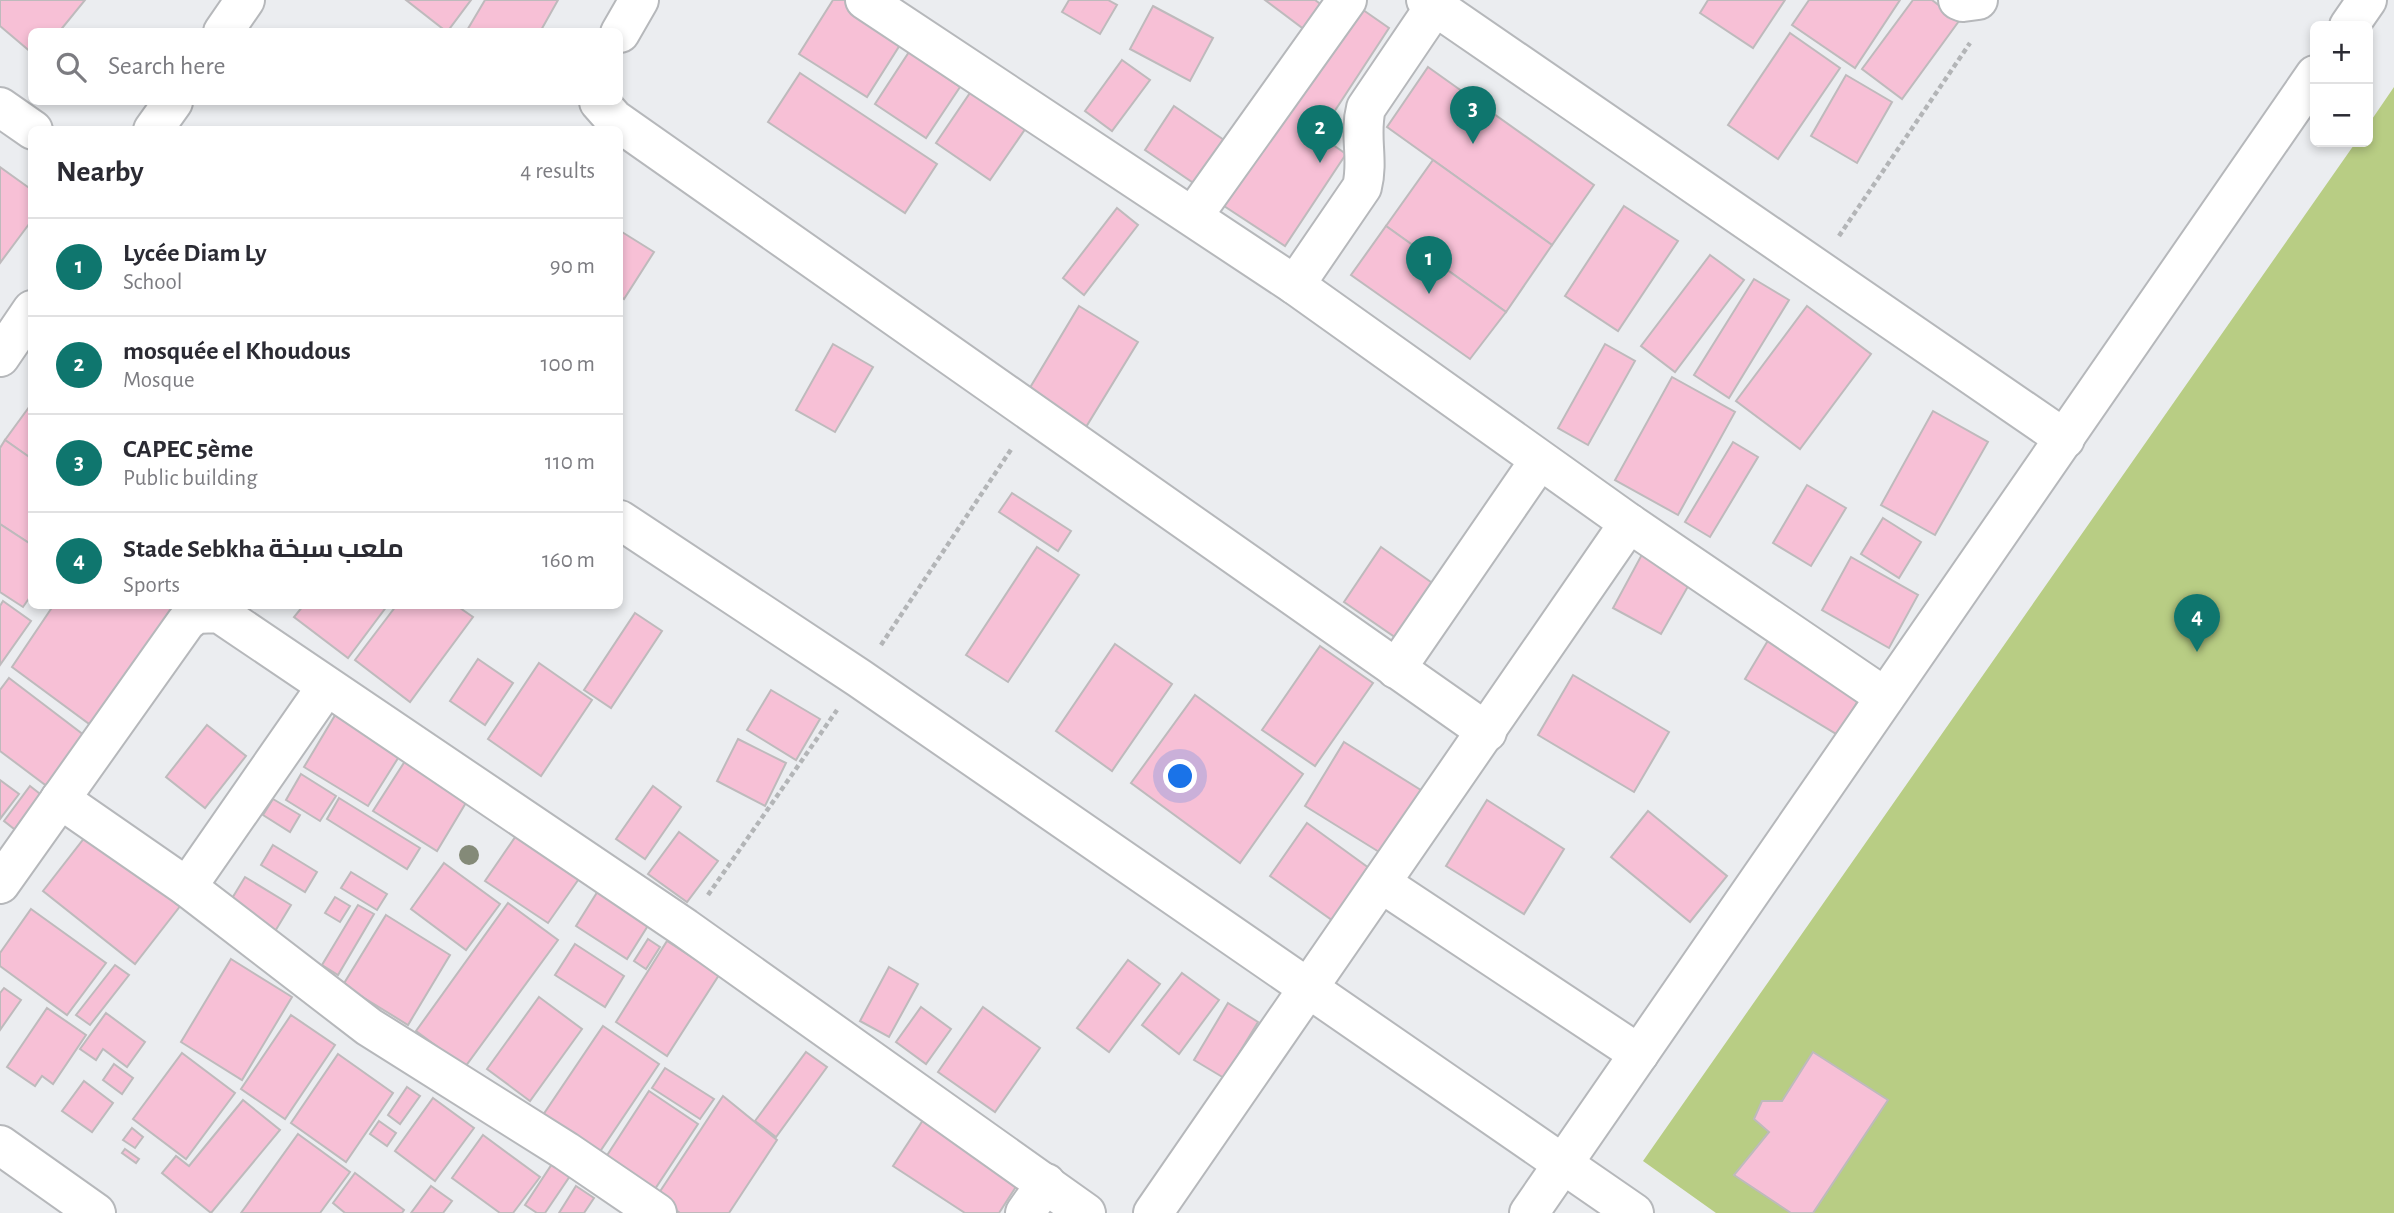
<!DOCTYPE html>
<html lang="en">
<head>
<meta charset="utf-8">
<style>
  :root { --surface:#fff; --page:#f2f2f3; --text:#2b2b33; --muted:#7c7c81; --line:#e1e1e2; --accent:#0f766e }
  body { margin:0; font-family:"Alegreya Sans",Cairo,sans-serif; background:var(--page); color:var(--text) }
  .controls { position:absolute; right:21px; top:21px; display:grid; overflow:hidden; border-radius:10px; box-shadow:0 4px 10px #0003 }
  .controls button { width:63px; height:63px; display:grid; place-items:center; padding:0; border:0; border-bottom:2px solid var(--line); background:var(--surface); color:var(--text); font:35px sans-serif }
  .you { position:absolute; left:1181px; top:777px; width:24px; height:24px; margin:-18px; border:5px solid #fff; border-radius:50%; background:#1a73e8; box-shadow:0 0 0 10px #1a73e833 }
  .badge { display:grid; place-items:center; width:46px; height:46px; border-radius:50%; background:var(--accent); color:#fff; font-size:23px; font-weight:700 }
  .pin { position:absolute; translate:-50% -58px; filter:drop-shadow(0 2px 4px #0008) }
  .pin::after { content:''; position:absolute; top:37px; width:24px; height:21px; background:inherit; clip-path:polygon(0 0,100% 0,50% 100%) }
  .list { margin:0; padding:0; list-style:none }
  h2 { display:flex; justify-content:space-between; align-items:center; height:91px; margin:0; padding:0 28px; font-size:30px }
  h2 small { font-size:23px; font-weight:400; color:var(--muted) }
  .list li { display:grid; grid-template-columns:46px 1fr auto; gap:21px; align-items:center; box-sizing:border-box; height:98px; padding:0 28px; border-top:2px solid var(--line) }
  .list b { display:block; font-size:26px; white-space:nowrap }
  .list p { margin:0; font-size:23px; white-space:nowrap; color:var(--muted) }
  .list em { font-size:23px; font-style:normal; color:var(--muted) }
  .icon { flex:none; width:38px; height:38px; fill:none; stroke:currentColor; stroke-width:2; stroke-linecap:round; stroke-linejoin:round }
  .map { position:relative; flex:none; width:2394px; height:1213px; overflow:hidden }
  .search { position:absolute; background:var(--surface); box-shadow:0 4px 10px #0003; left:28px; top:28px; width:595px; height:77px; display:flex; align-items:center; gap:18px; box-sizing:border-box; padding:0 24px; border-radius:10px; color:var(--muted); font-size:26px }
  .panel { position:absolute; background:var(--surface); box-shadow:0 4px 10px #0003; left:28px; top:126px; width:595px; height:483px; border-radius:10px }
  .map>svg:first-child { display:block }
  .green { fill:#b8cd84 }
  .building { fill:#f7c0d6; stroke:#bebabc; stroke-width:2 }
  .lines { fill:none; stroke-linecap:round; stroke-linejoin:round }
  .minor-casing { stroke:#b6b8bb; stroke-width:42 }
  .path { stroke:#b3b5b7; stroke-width:4.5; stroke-dasharray:5 3.5; stroke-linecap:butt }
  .minor { stroke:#fff; stroke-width:38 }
  .tree { fill:#848a78 }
</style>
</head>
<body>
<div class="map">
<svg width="2394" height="1213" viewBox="0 0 2394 1213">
  <rect width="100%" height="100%" fill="#ebedf0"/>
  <polygon class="green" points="2394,87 2394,1213 1716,1213 1643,1161 2356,142 2368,142 2368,125"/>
  <g class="building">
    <polygon points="0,0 85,0 59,32 32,32 32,53 0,26"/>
    <polygon points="406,0 471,0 447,32"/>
    <polygon points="485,0 558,0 540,32 466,32"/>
    <polygon points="833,0 846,0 905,37 867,97 799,54"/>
    <polygon points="1069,0 1108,0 1117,5 1100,34 1062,12"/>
    <polygon points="1265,0 1315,0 1323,6 1305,30"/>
    <polygon points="1708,0 1785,0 1753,48 1700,13"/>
    <polygon points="1809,0 1900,0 1855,68 1792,25"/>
    <polygon points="1913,0 1932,0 1959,21 1902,99 1862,69"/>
    <polygon points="1356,5 1389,28 1319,135 1346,154 1285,246 1224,206"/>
    <polygon points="1153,6 1213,38 1190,81 1130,49"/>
    <polygon points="1790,33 1840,68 1778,159 1728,125"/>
    <polygon points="909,52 960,87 926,138 875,104"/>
    <polygon points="1122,60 1150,80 1112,131 1085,111"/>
    <polygon points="1428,67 1594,185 1552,245 1387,127"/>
    <polygon points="800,73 937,164 905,213 768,122"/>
    <polygon points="1846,75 1892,102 1857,163 1811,136"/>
    <polygon points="974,87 1028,125 990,180 936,143"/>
    <polygon points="1174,106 1224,140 1195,184 1145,150"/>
    <polygon points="1433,160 1552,245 1506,312 1386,226"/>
    <polygon points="0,167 32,190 32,220 0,263"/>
    <polygon points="1624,206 1678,241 1618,331 1565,296"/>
    <polygon points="1117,208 1138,225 1084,295 1063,278"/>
    <polygon points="1386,226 1506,312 1470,359 1351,275"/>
    <polygon points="622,232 654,252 624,299 620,296 620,236"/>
    <polygon points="1710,255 1744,280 1675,372 1641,346"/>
    <polygon points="1754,279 1789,300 1729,398 1694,375"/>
    <polygon points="1079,306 1138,342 1086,427 1028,391"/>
    <polygon points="1807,306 1871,354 1800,449 1736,401"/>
    <polygon points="833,344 873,367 835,432 796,410"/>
    <polygon points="1605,344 1635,361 1588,445 1558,428"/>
    <polygon points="1672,377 1735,412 1678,515 1615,480"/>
    <polygon points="32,403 32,459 5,440"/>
    <polygon points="1933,411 1988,442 1935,535 1881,505"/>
    <polygon points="5,440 32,459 32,545 0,524 0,448"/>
    <polygon points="1733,442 1758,457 1710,537 1685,522"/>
    <polygon points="1807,485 1846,508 1811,566 1773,543"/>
    <polygon points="1012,493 1071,531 1058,551 999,512"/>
    <polygon points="1883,518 1921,542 1899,578 1861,554"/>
    <polygon points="0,524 32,545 32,594 23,607 0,592"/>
    <polygon points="1037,547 1079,575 1008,682 966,655"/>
    <polygon points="1381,547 1438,587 1402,642 1344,602"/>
    <polygon points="1646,547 1695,574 1661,634 1613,608"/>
    <polygon points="1851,557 1918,595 1889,648 1822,610"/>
    <polygon points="3,601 31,621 0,665 0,606"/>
    <polygon points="53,606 181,606 96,729 12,667"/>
    <polygon points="303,606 387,606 348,658 294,617"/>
    <polygon points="396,606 457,606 473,617 410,702 355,660"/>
    <polygon points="635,613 662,631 611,708 584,690"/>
    <polygon points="1773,632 1866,687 1838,735 1745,679"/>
    <polygon points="1115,644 1172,684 1112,771 1056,731"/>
    <polygon points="1320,646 1373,683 1315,766 1262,730"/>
    <polygon points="478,659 513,683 485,725 450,701"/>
    <polygon points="539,663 592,700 541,776 488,739"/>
    <polygon points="1573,675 1669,732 1634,792 1538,735"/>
    <polygon points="9,678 93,742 56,793 0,751 0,690"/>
    <polygon points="771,690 820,719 796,760 747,730"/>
    <polygon points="1195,695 1303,774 1240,863 1131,783"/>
    <polygon points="340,707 405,747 368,806 304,767"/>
    <polygon points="207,725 246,756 205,808 166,777"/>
    <polygon points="738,739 786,763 765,806 717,781"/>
    <polygon points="1344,742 1432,797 1392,860 1305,806"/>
    <polygon points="407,758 470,796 437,851 373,811"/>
    <polygon points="301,774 336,796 320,821 286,800"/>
    <polygon points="0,780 19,794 0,819"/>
    <polygon points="30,786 49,801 23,836 4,821"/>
    <polygon points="653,786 681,807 645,859 616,839"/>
    <polygon points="339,798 420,848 407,869 327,819"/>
    <polygon points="273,799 300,815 290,832 263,815"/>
    <polygon points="1487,800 1564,849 1524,914 1446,866"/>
    <polygon points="1648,811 1727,876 1690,922 1611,857"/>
    <polygon points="1307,823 1373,871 1336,923 1270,876"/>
    <polygon points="520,830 583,873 548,923 485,881"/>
    <polygon points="89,832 181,905 135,964 43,891"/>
    <polygon points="679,832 718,861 687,902 648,874"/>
    <polygon points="273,845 317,872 305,892 261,865"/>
    <polygon points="444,863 500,904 466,950 411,909"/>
    <polygon points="351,872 387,894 377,910 341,888"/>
    <polygon points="245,877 291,905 274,933 228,905"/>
    <polygon points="603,883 654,916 627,959 576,926"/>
    <polygon points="335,897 350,906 340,922 325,913"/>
    <polygon points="508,903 558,940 465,1067 416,1031"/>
    <polygon points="358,905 374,914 338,975 322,965"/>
    <polygon points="31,909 106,963 67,1015 0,966 0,953"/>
    <polygon points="386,915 450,955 408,1025 343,985"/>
    <polygon points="648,939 660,947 646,969 634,961"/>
    <polygon points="667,941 719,975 667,1056 616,1022"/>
    <polygon points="575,944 624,976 605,1007 555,975"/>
    <polygon points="231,959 292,997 242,1080 181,1042"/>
    <polygon points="1128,960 1160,984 1109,1052 1077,1028"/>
    <polygon points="115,965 129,975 90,1025 76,1015"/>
    <polygon points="889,967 918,984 889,1037 860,1021"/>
    <polygon points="1182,973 1219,1000 1179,1054 1142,1025"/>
    <polygon points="4,988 21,1000 0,1030 0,993"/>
    <polygon points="539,997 582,1029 530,1101 487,1069"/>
    <polygon points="1228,1003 1258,1022 1224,1078 1194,1060"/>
    <polygon points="921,1007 951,1029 926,1064 896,1042"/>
    <polygon points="983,1007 1040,1048 995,1112 938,1072"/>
    <polygon points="47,1008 86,1035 53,1084 42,1076 35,1086 7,1067"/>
    <polygon points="106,1013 145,1042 127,1067 103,1049 96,1060 80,1049"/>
    <polygon points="291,1015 335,1045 285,1119 241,1089"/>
    <polygon points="603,1026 659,1064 599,1153 543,1115"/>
    <polygon points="806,1052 827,1067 776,1137 755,1121"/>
    <polygon points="1813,1052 1888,1100 1813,1213 1791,1213 1734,1175 1769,1132 1754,1119 1762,1101 1782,1101"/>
    <polygon points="182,1053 235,1093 186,1159 133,1119"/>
    <polygon points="338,1054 393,1093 346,1162 291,1123"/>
    <polygon points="114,1064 133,1078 122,1094 103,1080"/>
    <polygon points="665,1068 714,1099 700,1119 652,1088"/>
    <polygon points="84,1081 113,1103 92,1132 62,1111"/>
    <polygon points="407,1087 420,1096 400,1124 388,1115"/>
    <polygon points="649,1091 698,1124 653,1192 604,1160"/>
    <polygon points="723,1096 777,1140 729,1213 680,1213 657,1196"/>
    <polygon points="433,1098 474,1128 435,1181 395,1151"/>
    <polygon points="243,1100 280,1130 211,1213 162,1173 176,1156 189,1166"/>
    <polygon points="927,1114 1023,1176 999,1213 965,1213 893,1166"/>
    <polygon points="379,1121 396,1133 387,1146 370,1134"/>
    <polygon points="132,1128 143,1137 135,1148 123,1140"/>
    <polygon points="298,1134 350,1172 320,1213 241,1213"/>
    <polygon points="483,1135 540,1177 513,1213 500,1213 452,1178"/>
    <polygon points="125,1149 139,1159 136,1163 122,1153"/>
    <polygon points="552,1164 570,1176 545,1213 537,1213 525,1205"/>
    <polygon points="355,1173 404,1210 402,1213 345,1213 333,1203"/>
    <polygon points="431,1186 452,1201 443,1213 411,1213"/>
    <polygon points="576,1186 594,1198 584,1213 559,1213"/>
  </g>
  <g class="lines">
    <g class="minor-casing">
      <g id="minor">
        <polyline points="865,0 1295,285 1629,523 1885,697"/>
        <polyline points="1426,0 2065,439"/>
        <polyline points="1958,0 1963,2 1978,0"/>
        <polyline points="2349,26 2367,0"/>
        <polyline points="223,32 245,0"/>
        <polyline points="620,33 639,0"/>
        <polyline points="599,102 614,119 1487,732"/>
        <polyline points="0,107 33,130"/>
        <polyline points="153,130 173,102"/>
        <polyline points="1193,216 1347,0"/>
        <path d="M 1295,285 L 1362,187 C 1369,160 1359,135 1366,108 L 1435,6"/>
        <polyline points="0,357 32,310"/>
        <polyline points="620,520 859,678 1634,1213"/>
        <polyline points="1396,669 1539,461"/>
        <polyline points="60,799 187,887 369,1027 566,1151 657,1213"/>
        <polyline points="1381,883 1639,1054"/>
        <polyline points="0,884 186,622 196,614 219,613 685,928 1086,1213"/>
        <polyline points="187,887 326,687"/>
        <polyline points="0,1145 96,1213"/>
        <polyline points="1025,1213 1046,1183"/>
        <polyline points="1153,1213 1629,523"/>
        <polyline points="1529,1213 2315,75"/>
      </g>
    </g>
    <g class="path">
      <polyline points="1839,236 1970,43"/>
      <polyline points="881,645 1012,448"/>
      <polyline points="708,895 837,710"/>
    </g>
    <use href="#minor" class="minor"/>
  </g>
  <circle class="tree" cx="469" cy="855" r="10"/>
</svg>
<div class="controls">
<button>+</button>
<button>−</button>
</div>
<div class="you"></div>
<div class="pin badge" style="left:1429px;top:294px">1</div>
<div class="pin badge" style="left:1320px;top:163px">2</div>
<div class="pin badge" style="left:1473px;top:144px">3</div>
<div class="pin badge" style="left:2197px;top:652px">4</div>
<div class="search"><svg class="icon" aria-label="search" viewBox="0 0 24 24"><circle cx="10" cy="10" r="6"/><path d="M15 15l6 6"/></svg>Search here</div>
<section class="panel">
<h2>Nearby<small>4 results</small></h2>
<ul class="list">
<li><span class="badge">1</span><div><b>Lycée Diam Ly</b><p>School</p></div><em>90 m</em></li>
<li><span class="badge">2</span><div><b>mosquée el Khoudous</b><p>Mosque</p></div><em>100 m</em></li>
<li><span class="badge">3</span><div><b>CAPEC 5ème</b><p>Public building</p></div><em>110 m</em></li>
<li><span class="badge">4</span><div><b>Stade Sebkha ملعب سبخة</b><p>Sports</p></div><em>160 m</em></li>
</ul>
</section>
</div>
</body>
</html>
